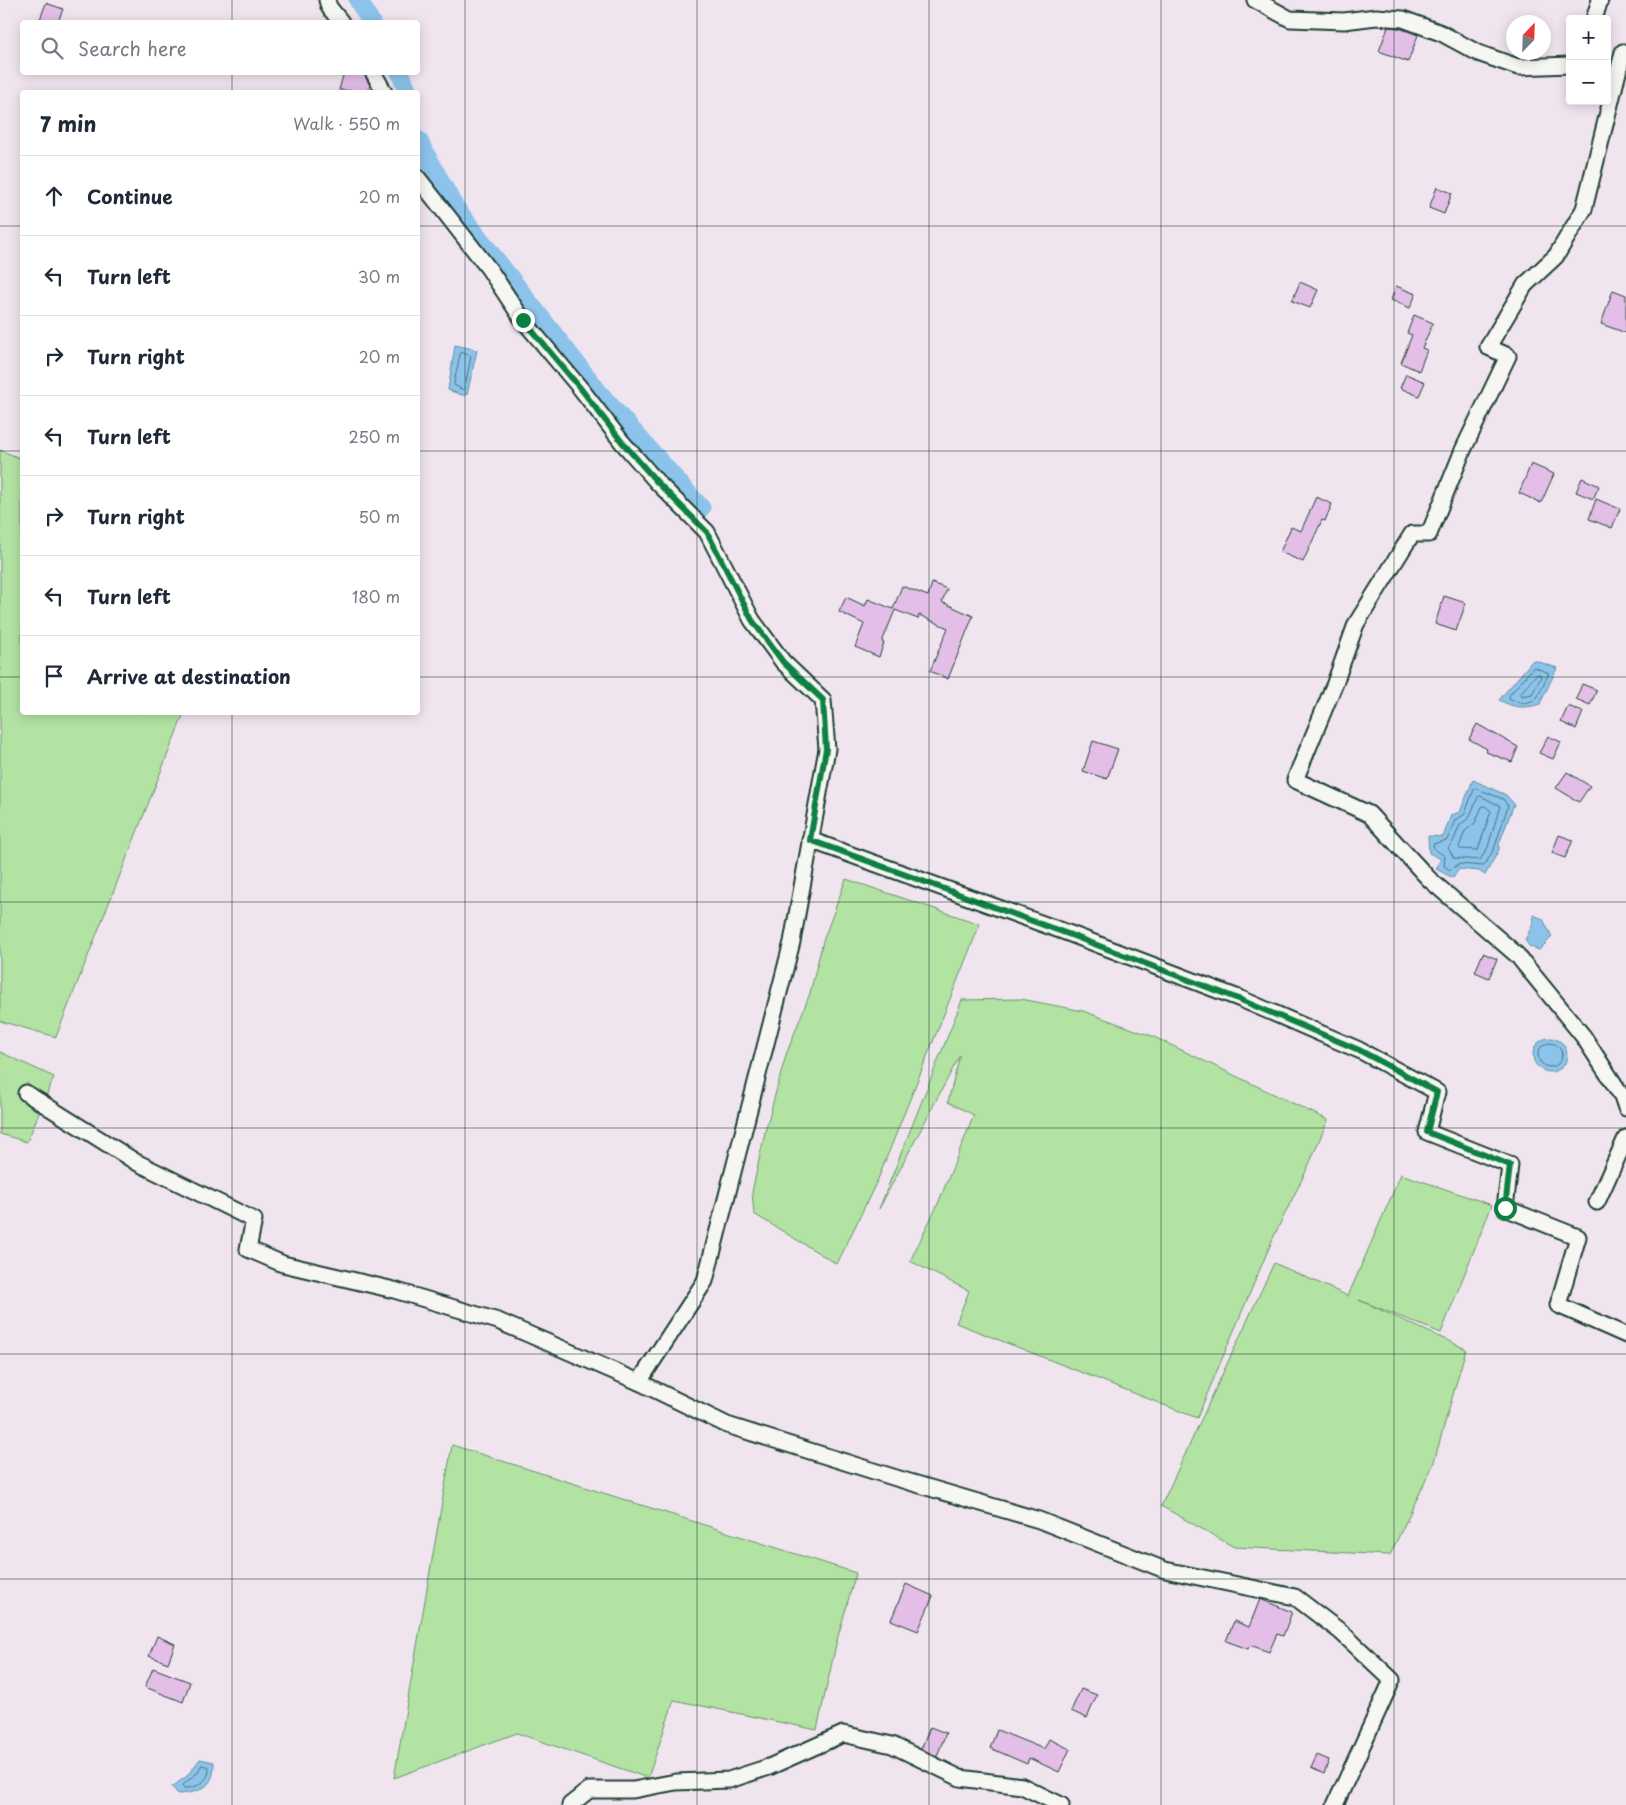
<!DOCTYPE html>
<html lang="en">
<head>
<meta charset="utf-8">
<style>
  :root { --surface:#fff; --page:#f2f2f3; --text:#1f2937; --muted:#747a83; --line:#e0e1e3 }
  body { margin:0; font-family:"Playpen Sans",sans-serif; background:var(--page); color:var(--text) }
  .controls { position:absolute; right:15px; top:15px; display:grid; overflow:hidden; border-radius:5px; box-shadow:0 2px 12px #0003 }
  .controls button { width:45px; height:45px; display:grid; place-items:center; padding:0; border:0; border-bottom:1px solid var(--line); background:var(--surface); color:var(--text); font:25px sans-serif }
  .compass { position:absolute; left:1506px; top:15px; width:45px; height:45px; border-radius:50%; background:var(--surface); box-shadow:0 2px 12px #0003; rotate:23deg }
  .stop { position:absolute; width:15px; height:15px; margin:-11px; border:4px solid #0b8043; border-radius:50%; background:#fff }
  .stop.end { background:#0b8043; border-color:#fff; box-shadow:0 1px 5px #0008 }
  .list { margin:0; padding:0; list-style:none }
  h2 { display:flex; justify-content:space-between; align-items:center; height:65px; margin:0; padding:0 20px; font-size:21px }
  h2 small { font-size:16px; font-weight:400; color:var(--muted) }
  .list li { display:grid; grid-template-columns:32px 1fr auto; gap:15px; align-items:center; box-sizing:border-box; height:80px; padding:0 20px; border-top:1px solid var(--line) }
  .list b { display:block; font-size:19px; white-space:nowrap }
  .list em { font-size:16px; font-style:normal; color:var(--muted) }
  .icon { flex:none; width:28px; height:28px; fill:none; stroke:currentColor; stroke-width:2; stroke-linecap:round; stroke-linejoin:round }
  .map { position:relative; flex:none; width:1626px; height:1805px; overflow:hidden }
  .search { position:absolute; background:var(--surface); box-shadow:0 2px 12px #0003; left:20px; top:20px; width:400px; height:55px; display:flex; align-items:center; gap:12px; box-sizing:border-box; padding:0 18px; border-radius:5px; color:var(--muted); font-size:19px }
  .panel { position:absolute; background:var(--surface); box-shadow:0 2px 12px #0003; left:20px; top:90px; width:400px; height:625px; border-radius:5px }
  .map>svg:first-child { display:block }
  .green { fill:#b2e3a3; stroke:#68906c }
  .water { fill:#8cc3ea; stroke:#608da1 }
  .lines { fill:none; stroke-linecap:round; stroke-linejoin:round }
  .shore { stroke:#4b737d; stroke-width:1 }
  .canal { stroke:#8cc3ea; stroke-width:19 }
  .building { fill:#e3bee7; stroke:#1f3d34 }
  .minor-casing { stroke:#1f3d34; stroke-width:19 }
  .minor { stroke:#f6f6f2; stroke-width:15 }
  .route { stroke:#0b8043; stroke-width:6 }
  .grid { fill:none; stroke:#1f3d34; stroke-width:1; stroke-opacity:0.55 }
</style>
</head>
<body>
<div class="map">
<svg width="1626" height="1805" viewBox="0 0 1626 1805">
  <rect width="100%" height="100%" fill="#f0e5ef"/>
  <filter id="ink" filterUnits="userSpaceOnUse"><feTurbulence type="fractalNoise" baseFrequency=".02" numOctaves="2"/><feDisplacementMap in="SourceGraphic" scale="10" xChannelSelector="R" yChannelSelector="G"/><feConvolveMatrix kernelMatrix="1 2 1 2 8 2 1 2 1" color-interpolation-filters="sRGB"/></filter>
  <g filter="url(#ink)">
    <g class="green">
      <polygon points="0,450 22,459 22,712 184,713 56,1037 0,1021"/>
      <polygon points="846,879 980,924 878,1179 837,1264 754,1214 752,1192 766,1128 786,1055 810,993 823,941"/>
      <polygon points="1021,999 1083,1011 1152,1036 1328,1120 1307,1169 1274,1236 1197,1418 956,1323 969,1291 910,1261 937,1206 974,1115 948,1102 960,1055 879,1209 962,1000"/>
      <polygon points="0,1052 54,1077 27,1142 0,1134"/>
      <polygon points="1401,1174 1492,1205 1441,1333 1359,1300 1466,1349 1433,1465 1390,1555 1234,1547 1161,1506 1274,1263 1348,1296"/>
      <polygon points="452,1445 856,1573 837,1640 817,1730 674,1700 648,1778 517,1733 394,1778"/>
    </g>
    <g class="water">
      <polygon points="455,345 477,350 467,395 462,395 448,390"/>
      <path d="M 1533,660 L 1557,668 L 1540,704 C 1524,709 1514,708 1499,700 Z"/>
      <polygon points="1473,780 1506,795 1514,804 1499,844 1499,850 1485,875 1479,871 1459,869 1453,878 1436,869 1441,859 1429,853 1428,836 1443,837 1451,815 1460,812"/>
      <polygon points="1534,915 1543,919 1552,937 1539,950 1529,946 1525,940 1532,926"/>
      <circle cx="1550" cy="1055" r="17"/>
      <path d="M 200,1759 L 214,1762 C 215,1787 200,1793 178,1794 L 172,1787 L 187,1776 Z"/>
    </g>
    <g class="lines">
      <g class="shore">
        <polygon points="461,352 471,356 465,388 463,390 454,385"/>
        <polygon points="1534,667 1549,673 1536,700 1524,703 1510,700 1509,696"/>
        <polygon points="1536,675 1540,674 1541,677 1532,694 1522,696 1521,693"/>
        <polygon points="1475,788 1503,799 1508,806 1494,849 1484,866 1459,864 1450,870 1444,866 1445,856 1434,849 1433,844 1447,840 1455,820 1464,815"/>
        <polygon points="1481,796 1500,806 1488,847 1480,860 1454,858 1448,848 1453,842 1460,825 1469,818 1478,797"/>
        <polygon points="1485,806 1491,811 1478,850 1460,849 1459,847 1465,831 1475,823 1482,807"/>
        <circle cx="1550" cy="1055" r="12"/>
        <path d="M 202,1765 L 209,1767 C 210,1781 196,1789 183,1788 L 183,1785 L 197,1773 Z"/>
      </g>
      <g class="canal">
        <polyline points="358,0 371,22"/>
        <polyline points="400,72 408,92"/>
        <polyline points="418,140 454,206 600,394 701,508"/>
      </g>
    </g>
    <g class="building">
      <polygon points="46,3 63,9 58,22 39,22"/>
      <polygon points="1388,27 1399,28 1418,35 1408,62 1379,51"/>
      <polygon points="344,72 364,74 370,85 368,92 339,90"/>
      <polygon points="1437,187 1452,193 1444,214 1429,208"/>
      <polygon points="1300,282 1318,290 1310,308 1292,301"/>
      <polygon points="1396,286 1416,294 1410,308 1391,300"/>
      <polygon points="1613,290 1626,295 1626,333 1601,324"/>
      <polygon points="1414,315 1433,323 1422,348 1427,350 1419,371 1401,363 1412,335 1407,333"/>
      <polygon points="1406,374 1425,382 1419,396 1400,388"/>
      <polygon points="1531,464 1554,474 1541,503 1519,493"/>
      <polygon points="1582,478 1599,486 1593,499 1576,492"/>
      <polygon points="1316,497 1332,504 1325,521 1322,520 1303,562 1280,552 1291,527 1301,531"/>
      <polygon points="1596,499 1620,509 1612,528 1589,519"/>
      <polygon points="932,583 947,589 942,602 973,616 948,679 930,671 948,628 919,615 918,619 895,610 882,642 884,643 879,657 855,647 864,624 839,612 846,597 865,606 868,599 893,609 902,586 928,596"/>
      <polygon points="1444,596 1466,603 1456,631 1435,624"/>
      <polygon points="1582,684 1597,690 1590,705 1576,699"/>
      <polygon points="1568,706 1583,712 1576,729 1561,722"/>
      <polygon points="1477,724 1518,747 1512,762 1486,752 1487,749 1469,739"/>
      <polygon points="1548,736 1561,742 1553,759 1539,753"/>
      <polygon points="1093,741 1118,749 1107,779 1083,771"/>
      <polygon points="1567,772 1590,786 1579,802 1556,788"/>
      <polygon points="1559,835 1573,840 1565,858 1552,853"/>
      <polygon points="1483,953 1497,959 1489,978 1475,972"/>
      <polygon points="906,1584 933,1596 918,1631 891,1620"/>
      <polygon points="1260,1599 1292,1612 1283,1636 1277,1634 1269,1652 1250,1645 1248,1649 1226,1641 1234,1621 1249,1627"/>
      <polygon points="157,1636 175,1644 168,1663 149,1656"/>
      <polygon points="153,1668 190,1682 183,1702 145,1687"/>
      <polygon points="1081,1689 1097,1695 1087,1718 1071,1711"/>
      <polygon points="930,1727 946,1733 937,1756 921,1749"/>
      <polygon points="997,1730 1044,1749 1049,1739 1070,1749 1059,1772 1029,1758 1027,1764 990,1748"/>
      <polygon points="1317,1755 1329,1760 1324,1774 1311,1768"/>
    </g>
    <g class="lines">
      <g class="minor-casing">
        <g id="minor">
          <polyline points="327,0 329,7 341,22"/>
          <polyline points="1255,0 1290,19 1344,21 1376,17 1403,19 1441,33 1478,53 1518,67 1570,65"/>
          <polyline points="1594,19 1600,0"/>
          <polyline points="1623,52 1584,209 1556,256 1525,285 1488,347 1508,356 1463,450 1429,534 1412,534 1356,624 1335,683 1295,780 1369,814 1429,879 1517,955 1583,1036 1622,1096 1626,1108"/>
          <polyline points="373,72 384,92"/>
          <polyline points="418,178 489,269 523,320 581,389 622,442 657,482 707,532 752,620 783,662 823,700 827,749 792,942 705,1281 639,1382"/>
          <polyline points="810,840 1068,933 1241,999 1359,1050 1437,1092 1427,1132 1510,1165 1505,1208 1578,1237 1558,1305 1626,1335"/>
          <polyline points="26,1093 136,1162 254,1220 248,1249 283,1264 394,1290 498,1321 639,1382 727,1425 896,1478 1039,1520 1165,1570 1295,1597 1341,1632 1392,1680 1335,1805"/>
          <polyline points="1597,1202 1626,1138"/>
          <polyline points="570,1805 589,1790 633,1790 676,1782 729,1780 769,1767 843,1734 892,1745 960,1778 1022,1786 1061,1805"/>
        </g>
      </g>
      <use href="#minor" class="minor"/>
    </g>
  </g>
  <g class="lines" filter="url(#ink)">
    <polyline class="route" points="523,320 581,389 622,442 657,482 707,532 752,620 783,662 823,700 826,749 810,840 1068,934 1241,1000 1359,1050 1437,1092 1427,1132 1510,1165 1505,1208"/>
  </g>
  <path class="grid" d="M 232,0 L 232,22M 465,0 L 465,1805M 697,0 L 697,1805M 929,0 L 929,1805M 1161,0 L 1161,1805M 1394,0 L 1394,1805M 232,72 L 232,92M 0,226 L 22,226M 418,226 L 1626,226M 0,451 L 22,451M 418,451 L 1626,451M 0,677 L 22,677M 418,677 L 1626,677M 232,712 L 232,1805M 0,902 L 1626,902M 0,1128 L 1626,1128M 0,1354 L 1626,1354M 0,1579 L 1626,1579"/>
</svg>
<div class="controls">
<button>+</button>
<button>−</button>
</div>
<svg class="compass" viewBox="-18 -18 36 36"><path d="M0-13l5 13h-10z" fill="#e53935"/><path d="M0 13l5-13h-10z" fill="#747a83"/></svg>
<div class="stop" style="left:1505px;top:1208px"></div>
<div class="stop end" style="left:523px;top:320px"></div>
<div class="search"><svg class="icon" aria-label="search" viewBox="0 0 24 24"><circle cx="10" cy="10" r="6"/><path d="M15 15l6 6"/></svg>Search here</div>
<section class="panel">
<h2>7 min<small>Walk · 550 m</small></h2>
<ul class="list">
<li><svg class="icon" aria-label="ahead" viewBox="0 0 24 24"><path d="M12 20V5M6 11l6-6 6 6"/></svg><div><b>Continue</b></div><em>20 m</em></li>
<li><svg class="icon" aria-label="left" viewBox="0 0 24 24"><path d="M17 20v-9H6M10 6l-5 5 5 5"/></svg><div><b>Turn left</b></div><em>30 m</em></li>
<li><svg class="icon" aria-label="right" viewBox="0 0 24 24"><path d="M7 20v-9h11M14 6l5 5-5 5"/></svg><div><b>Turn right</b></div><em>20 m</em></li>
<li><svg class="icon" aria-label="left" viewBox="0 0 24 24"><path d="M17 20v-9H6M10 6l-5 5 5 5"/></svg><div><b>Turn left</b></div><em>250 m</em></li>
<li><svg class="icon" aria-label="right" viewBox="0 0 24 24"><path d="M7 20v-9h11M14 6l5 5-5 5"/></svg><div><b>Turn right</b></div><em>50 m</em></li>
<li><svg class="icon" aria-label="left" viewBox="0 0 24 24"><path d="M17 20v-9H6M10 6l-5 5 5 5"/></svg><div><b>Turn left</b></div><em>180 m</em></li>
<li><svg class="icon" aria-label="arrive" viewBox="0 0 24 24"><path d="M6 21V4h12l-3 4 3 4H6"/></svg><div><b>Arrive at destination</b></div></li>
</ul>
</section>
</div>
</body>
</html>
